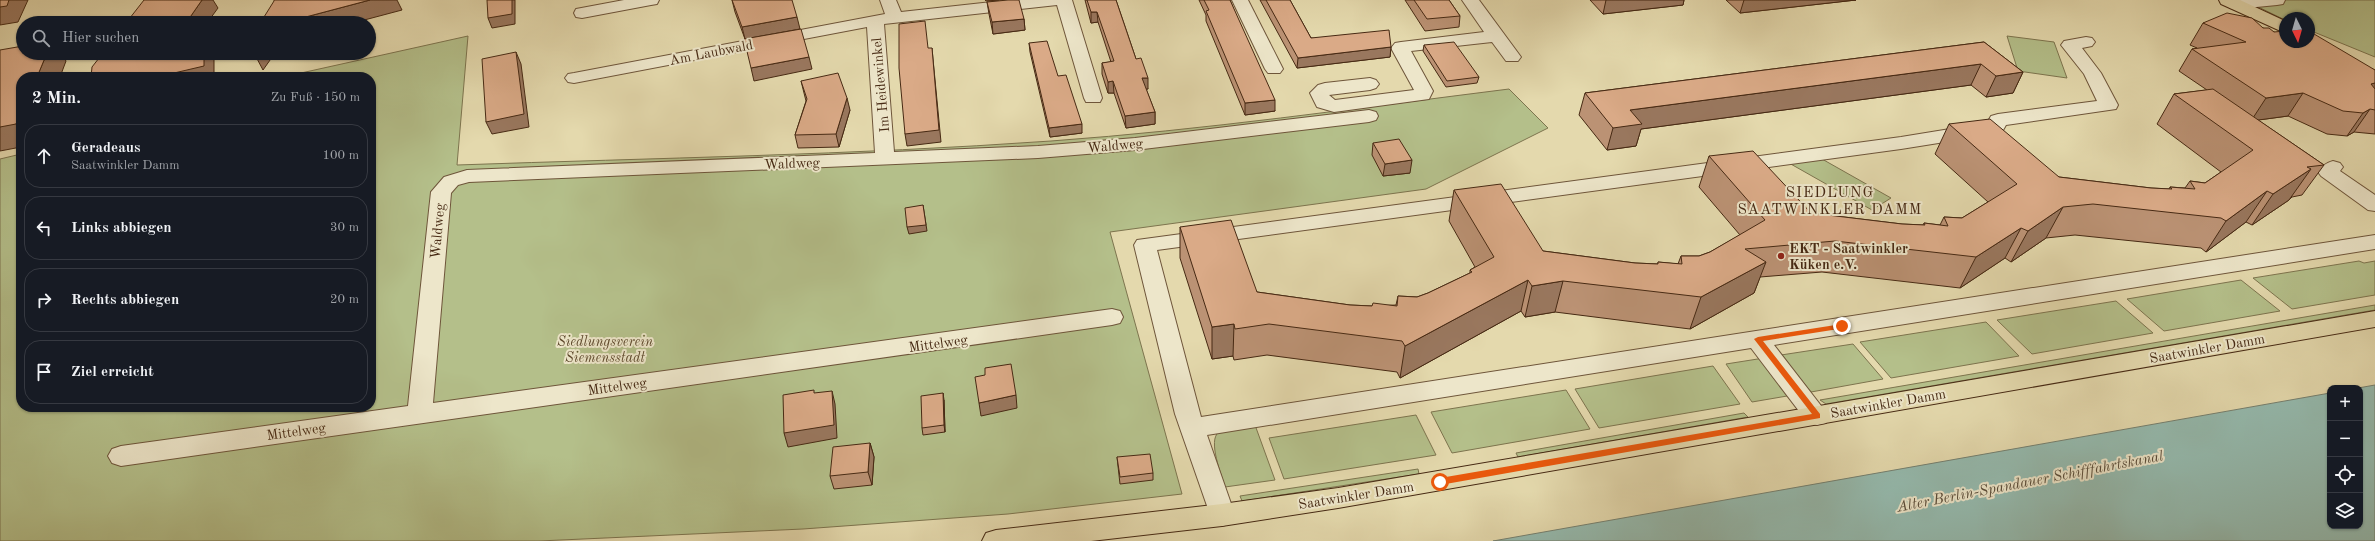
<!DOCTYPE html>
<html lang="de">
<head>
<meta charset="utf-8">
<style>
  :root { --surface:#171b24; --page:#20242c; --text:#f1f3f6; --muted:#9ea1a6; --line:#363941 }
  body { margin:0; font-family:"Old Standard TT",serif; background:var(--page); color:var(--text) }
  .controls { position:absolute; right:12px; bottom:12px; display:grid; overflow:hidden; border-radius:8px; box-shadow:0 1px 3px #0004 }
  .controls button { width:36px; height:36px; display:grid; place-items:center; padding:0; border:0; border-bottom:1px solid var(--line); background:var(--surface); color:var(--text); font:20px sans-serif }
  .compass { position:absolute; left:2279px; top:12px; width:36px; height:36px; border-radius:50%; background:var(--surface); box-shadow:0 1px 3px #0004; rotate:175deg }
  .stop { position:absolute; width:12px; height:12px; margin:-9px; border:3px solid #ea580c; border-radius:50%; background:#fff }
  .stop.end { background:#ea580c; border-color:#fff; box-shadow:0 1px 4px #0008 }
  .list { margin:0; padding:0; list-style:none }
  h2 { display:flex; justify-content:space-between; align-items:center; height:52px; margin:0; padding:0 16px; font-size:17px }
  h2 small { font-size:13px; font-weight:400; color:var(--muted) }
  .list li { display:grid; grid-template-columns:26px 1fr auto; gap:12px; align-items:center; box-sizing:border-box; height:64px; margin:0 8px 8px; padding:0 8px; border:1px solid var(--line); border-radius:16px }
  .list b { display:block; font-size:15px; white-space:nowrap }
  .list p { margin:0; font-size:13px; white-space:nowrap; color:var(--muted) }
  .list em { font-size:13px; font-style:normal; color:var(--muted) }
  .icon { flex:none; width:22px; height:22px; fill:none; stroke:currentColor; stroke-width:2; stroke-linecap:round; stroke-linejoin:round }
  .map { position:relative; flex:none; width:2375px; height:541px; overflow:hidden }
  .search { position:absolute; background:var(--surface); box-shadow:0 1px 3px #0004; left:16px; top:16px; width:360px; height:44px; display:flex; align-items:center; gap:10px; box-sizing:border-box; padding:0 14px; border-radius:22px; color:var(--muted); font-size:15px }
  .panel { position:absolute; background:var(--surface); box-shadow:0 1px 3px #0004; left:16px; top:72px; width:360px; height:340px; border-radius:16px }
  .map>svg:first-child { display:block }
  .green { fill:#b4bf8a; stroke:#7d744e }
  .water { fill:#95baae; stroke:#758070 }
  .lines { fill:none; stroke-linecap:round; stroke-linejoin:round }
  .minor-casing { stroke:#6e553a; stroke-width:2 }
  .major-casing { stroke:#462913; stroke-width:2 }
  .minor { fill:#ede6ca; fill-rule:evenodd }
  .major { fill:#e4d9ad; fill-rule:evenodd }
  .wall { fill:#bb9274; stroke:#462913 }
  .shaded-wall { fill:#99775e; stroke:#462913 }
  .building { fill:#daaa87; stroke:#462913 }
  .route { fill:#ea580c }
  .poi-dot { fill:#8f2418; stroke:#ede6ca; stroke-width:1.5 }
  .labels { text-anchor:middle; stroke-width:4; stroke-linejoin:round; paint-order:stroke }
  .street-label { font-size:14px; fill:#462913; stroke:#ede6ca }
  .poi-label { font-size:14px; font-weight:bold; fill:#462913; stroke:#ede6ca; text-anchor:start }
  .park-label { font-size:14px; font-style:italic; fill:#5c472b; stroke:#ede6ca }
  .neighbourhood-label { font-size:15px; letter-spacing:1px; fill:#462913; stroke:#ede6ca }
  .water-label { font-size:15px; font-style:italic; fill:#5a4d3a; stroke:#ede6ca }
</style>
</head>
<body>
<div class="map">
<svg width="2375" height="541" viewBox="0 0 2375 541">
  <rect width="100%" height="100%" fill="#e4d9ad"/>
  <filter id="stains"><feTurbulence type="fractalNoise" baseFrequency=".005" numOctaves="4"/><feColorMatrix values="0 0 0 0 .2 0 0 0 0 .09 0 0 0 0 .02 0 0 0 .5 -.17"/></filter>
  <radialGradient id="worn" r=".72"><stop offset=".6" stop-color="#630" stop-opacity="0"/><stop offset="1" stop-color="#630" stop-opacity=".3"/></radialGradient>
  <g class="green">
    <polygon points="2244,0 2375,0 2375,57 2309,30 2309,18 2285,20"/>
    <path d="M 468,36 L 457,165 C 655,158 853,155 1051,141 C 1204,130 1357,108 1509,89 L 1548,128 L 1426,189 L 1110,232 L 1182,494 L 1008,514 L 803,529 L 539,541 L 0,541 L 0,159 L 21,154 L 21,407 L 371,407 L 371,77 L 283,77 Z"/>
    <polygon points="2007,36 2054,42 2067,78 2018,71"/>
    <polygon points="1822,159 1891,198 1872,210 1789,163"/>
    <polygon points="2359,261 2364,263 2375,261 2375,295 2292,309 2253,278"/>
    <polygon points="2241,280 2280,311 2164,331 2127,299"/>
    <polygon points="2116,301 2153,333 2032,354 1997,320"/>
    <polygon points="2375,305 2375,310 1826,404 1820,400"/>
    <polygon points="1986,322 2019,356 1891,378 1860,342"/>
    <polygon points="1853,344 1883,379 1811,392 1781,355"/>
    <polygon points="1764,358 1793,395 1752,402 1726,364"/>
    <polygon points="1713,366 1740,404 1599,428 1575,389"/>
    <polygon points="1566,390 1590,429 1452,453 1431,412"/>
    <polygon points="1744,413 1748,417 1518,457 1516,453"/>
    <polygon points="1416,415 1436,455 1284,479 1269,438"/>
    <path d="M 1255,425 L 1275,480 L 1225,487 C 1222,476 1207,440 1219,432 C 1225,428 1247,426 1255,425 Z"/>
    <polygon points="1418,469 1419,474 1242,501 1240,496"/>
  </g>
  <polygon class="water" points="2375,385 2375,541 1493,541 2330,393 2330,526 2360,526 2360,388 2358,388"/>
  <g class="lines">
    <g class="minor-casing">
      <g id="minor">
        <polygon points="624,0 659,0 657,4 651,5 582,18 576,17 574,13 576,9"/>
        <polygon points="880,0 896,0 901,12 1010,0 1072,0 1102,98 1100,102 1086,102 1084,98 1057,5 884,24 894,152 1038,146 1135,138 1369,110 1376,112 1378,116 1376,120 1369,122 1135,150 1038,158 469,182 458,185 451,193 433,403 1112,309 1120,311 1123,317 1120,323 1112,325 121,466 112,463 108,456 112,449 121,446 408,406 431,192 444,177 467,170 875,153 867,27 574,83 568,82 565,78 568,74 574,73 885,14"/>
        <polygon points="1232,0 1248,0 1283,69 1280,73 1268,73 1265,69"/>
        <polygon points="1462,0 1479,0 1521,57 1518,61 1506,61 1492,42 1411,51 1433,91 1429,99 1334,112 1317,107 1310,93 1318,85 1325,83 1370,78 1376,80 1379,84 1376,88 1370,90 1329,95 1335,100 1414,90 1391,48 1395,43 1401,42 1484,32"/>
        <polygon points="2230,0 2285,0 2283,4 2277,5 2236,9 2230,8 2228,4"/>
        <polygon points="2086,37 2092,38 2095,42 2092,46 2082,48 2101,73 2118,105 2116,109 2006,125 2002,132 1995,134 1901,149 1157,250 1201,417 2375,235 2375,249 1774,345 1829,416 1826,423 1817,425 1808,423 1751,348 1207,435 1235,515 1231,523 1222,526 1213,523 1175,414 1134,245 1137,240 1901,137 1987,123 1991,116 1998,114 2097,101 2084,74 2061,45 2064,41"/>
        <path d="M 2333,161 L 2340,163 L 2343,167 L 2340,171 L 2375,195 L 2375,211 L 2368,210 L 2321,176 L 2318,172 C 2322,166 2326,163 2333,161 Z"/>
      </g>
    </g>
    <g class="major-casing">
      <g id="major">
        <polygon points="2219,0 2240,0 2285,21 2285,33 2221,4"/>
        <polygon points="2375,311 2375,327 1338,508 1222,526 1091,541 982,541 986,533 996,530 1222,504 1338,488"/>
      </g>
    </g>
    <use href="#minor" class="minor"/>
    <use href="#major" class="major"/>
  </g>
  <g class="wall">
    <polygon points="732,0 800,29 745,39 735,12"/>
    <polygon points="985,0 999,0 986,1"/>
    <polygon points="1085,0 1116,0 1136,59 1148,89 1146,89 1155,112 1155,124 1126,128 1114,93 1108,93 1102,74 1102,63 1111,62 1098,22 1091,23"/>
    <polygon points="1199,0 1230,0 1275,111 1245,115 1206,21 1206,15"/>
    <polygon points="1260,0 1290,0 1311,38 1391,47 1390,57 1297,68"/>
    <polygon points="1405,0 1449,0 1460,16 1459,27 1425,31"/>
    <polygon points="1590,0 1684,0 1683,5 1603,14"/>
    <polygon points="1726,0 1856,0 1740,13"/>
    <polygon points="987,2 1024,19 1025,30 993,34 989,14"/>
    <polygon points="2203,23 2263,28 2274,32 2375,70 2375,134 2354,132 2347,136 2327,134 2288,116 2258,120 2324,165 2302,195 2292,197 2289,200 2252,225 2246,222 2206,252 2201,248 2075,235 2046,238 2011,262 2005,258 1960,288 1822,272 1760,277 1754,293 1690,329 1555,312 1525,317 1521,311 1400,378 1397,372 1267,355 1234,360 1233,356 1212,359 1180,258 1180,227 1257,292 1350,305 1372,306 1396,305 1398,296 1417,297 1428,293 1470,273 1470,270 1475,267 1449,221 1454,190 1543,251 1635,263 1658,264 1658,262 1678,264 1681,256 1699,256 1710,252 1740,235 1699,187 1709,156 1811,213 1902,224 1923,225 1924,223 1940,225 1944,217 1962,218 1988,202 1935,154 1949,124 2059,177 2151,188 2169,189 2170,187 2185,188 2190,181 2205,183 2221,172 2157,124 2174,94 2207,90 2179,71 2192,49 2197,48 2190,45"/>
    <polygon points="1984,42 2023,72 2013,93 1986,97 1971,85 1641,129 1636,146 1607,150 1579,115 1585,93"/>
    <polygon points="1029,43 1058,76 1082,133 1050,137 1030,52"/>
    <polygon points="1424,45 1479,77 1477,83 1446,87 1423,51"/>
    <polygon points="801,81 850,110 839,147 798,148 795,135 806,101"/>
    <polygon points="1373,143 1410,173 1383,176 1372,155"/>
    <polygon points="944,400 945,432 923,435 922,428"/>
    <polygon points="870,443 874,457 872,485 834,489 830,476"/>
    <polygon points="1117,457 1153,473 1153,480 1120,484"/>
  </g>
  <g class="shaded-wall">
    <polygon points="9,0 28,0 18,22 0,25 0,7"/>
    <polygon points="202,0 213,0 218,8 207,23 186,23"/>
    <polygon points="370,0 397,0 402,10 353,23 283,23"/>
    <polygon points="512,0 515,0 515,24 492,28 488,18"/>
    <polygon points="1606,0 1684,0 1683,5 1603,14"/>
    <polygon points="1744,0 1856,0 1740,13"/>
    <polygon points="1091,12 1097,12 1098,22 1091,23"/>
    <polygon points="797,17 800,29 745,39 742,27"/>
    <polygon points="1024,19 1025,30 993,34 992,22"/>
    <polygon points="1391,47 1390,57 1297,68 1298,58"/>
    <polygon points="932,48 933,59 941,142 907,146 905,134"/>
    <polygon points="516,52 521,64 529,127 492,134 486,122"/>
    <polygon points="47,53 61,53 66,61 60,77 37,77"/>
    <polygon points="204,53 212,53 214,56 214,77 157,77"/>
    <polygon points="254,53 275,53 263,70"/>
    <polygon points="809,57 812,69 754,81 751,68"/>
    <polygon points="1981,64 1971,85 1641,129 1636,146 1607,150 1613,128 1630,110"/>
    <polygon points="2023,72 2013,93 1986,97 1996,76"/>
    <polygon points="1142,78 1148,78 1148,89 1143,89"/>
    <polygon points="1113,81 1114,93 1108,93 1108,82"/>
    <polygon points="2375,83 2375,104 2371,84"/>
    <polygon points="2303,93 2288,116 2251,121 2266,98"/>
    <polygon points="847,98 850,110 839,147 836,134"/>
    <polygon points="1275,100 1275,111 1245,115 1245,103"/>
    <polygon points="2370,109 2354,132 2347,136 2363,113"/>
    <polygon points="1155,112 1155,124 1126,128 1125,116"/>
    <polygon points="21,113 21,147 0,151 0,127"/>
    <polygon points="1082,124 1082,133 1050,137 1049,128"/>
    <polygon points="1412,160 1410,173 1383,176 1385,164"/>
    <polygon points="2311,169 2289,200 2252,225 2273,194"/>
    <polygon points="2267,191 2246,222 2206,252 2226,221"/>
    <polygon points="923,205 927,231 909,234 907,227"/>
    <polygon points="2063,207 2046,238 2011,262 2028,231"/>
    <polygon points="2021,228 2005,258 1960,288 1976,257"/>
    <polygon points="1766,262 1754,293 1690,329 1701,297"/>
    <polygon points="1528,280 1521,311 1400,378 1405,346"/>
    <polygon points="1563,281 1555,312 1525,317 1532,286"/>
    <polygon points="1234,324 1233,356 1212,359 1212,327"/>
    <polygon points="832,391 835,404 837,438 788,447 784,433"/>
    <polygon points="943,393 944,400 945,432 944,425"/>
    <polygon points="1016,395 1017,408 981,416 979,403"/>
    <polygon points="870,443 874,457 872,485 868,472"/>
  </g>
  <g class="building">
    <polygon points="0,0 9,0 7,6 0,7"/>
    <polygon points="144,0 202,0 186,23 126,23"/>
    <polygon points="274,0 370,0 283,23 245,23 244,22 264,17 274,1"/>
    <polygon points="487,0 512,0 512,14 488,18"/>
    <polygon points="732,0 792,0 797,17 742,27"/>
    <polygon points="1008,0 1019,0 1024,19 992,22 987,2"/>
    <polygon points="1087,0 1116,0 1136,59 1141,58 1148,78 1142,78 1155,112 1125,116 1113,81 1108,82 1102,63 1114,61 1097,12 1091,12"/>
    <polygon points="1204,0 1230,0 1275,100 1245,103 1206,11 1209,10"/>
    <polygon points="1266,0 1290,0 1311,38 1389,30 1391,47 1298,58"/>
    <polygon points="1414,0 1449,0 1460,16 1427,19"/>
    <polygon points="2227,13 2252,18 2263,28 2269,28 2274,32 2285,31 2285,42 2309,42 2309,31 2375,70 2375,83 2371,84 2375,89 2375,110 2370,109 2363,113 2343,111 2303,93 2266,98 2192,49 2246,42 2203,23"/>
    <polygon points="925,21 928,48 932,48 939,130 905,134 899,68 899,24"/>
    <polygon points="801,29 809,57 751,68 744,39"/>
    <polygon points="1047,41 1058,76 1066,75 1082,124 1049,128 1029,43"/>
    <polygon points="1454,42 1479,77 1447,81 1424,45"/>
    <polygon points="1984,42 2023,72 1996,76 1981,64 1630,110 1642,124 1613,128 1585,93"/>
    <polygon points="23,46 23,53 47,53 37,77 21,77 21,113 16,124 0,127 0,50"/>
    <polygon points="516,52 524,114 486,122 482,59"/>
    <polygon points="103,53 204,53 204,66 157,77 91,77 92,67"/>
    <polygon points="838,73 847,98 836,134 795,135 807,99 801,81"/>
    <polygon points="2213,89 2324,165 2307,167 2311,169 2273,194 2267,191 2226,221 2221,218 2093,204 2063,207 2028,231 2021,228 1976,257 1835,241 1745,249 1766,262 1701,297 1563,281 1532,286 1528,280 1405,346 1402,341 1269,324 1235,329 1234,324 1212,327 1180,227 1231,220 1257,292 1350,305 1372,306 1373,303 1397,306 1398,296 1417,297 1428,293 1472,272 1470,270 1494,257 1454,190 1501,184 1543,251 1635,263 1658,264 1658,262 1682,264 1681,256 1699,256 1710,252 1765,220 1709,156 1753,151 1811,213 1902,224 1925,225 1924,223 1948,226 1944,217 1962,218 2017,184 1949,124 1990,119 2059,177 2151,188 2172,189 2170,187 2195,189 2190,181 2205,183 2253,150 2174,94"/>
    <polygon points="1399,139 1412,160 1385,164 1373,143"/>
    <polygon points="923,205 926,225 907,227 905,208"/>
    <polygon points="1011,364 1016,395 979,403 975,377 985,375 985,368"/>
    <polygon points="814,390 814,393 832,391 834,425 784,433 783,395"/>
    <polygon points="943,393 944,425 922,428 921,396"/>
    <polygon points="870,443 868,472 830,476 833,447"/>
    <polygon points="1150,454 1153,473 1120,477 1117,457"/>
  </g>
  <polygon class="route" points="1842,324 1845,324 1845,328 1763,341 1820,414 1820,418 1440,485 1436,482 1440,478 1812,414 1754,339 1758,337"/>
  <circle class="poi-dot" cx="1781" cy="256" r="4"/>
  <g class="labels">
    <g class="street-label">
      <text transform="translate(711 52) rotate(-11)" y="5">Am Laubwald</text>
      <text transform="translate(880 85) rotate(-95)" y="5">Im Heidewinkel</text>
      <text transform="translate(1115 145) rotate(-5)" y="5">Waldweg</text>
      <text transform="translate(792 163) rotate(-2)" y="5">Waldweg</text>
      <text transform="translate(437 231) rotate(-85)" y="5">Waldweg</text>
      <text transform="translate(938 343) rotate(-8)" y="5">Mittelweg</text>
      <text transform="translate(2207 348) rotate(-10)" y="5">Saatwinkler Damm</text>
      <text transform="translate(617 386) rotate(-8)" y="5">Mittelweg</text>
      <text transform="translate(1888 403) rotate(-10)" y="5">Saatwinkler Damm</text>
      <text transform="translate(296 431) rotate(-8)" y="5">Mittelweg</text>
      <text transform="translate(1356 495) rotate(-9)" y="5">Saatwinkler Damm</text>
    </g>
    <g class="poi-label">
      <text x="1789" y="253">EKT - Saatwinkler<tspan x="1789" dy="16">Küken e.V.</tspan></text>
    </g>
    <g class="park-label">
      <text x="605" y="346">Siedlungsverein<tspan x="605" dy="16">Siemensstadt</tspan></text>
    </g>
    <g class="neighbourhood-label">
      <text x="1830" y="197">SIEDLUNG<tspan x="1830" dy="17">SAATWINKLER DAMM</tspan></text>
    </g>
    <g class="water-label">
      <text transform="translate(2030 481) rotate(-11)" y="5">Alter Berlin-Spandauer Schifffahrtskanal</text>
    </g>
  </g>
  <rect width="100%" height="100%" filter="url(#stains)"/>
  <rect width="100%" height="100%" fill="url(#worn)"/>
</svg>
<div class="controls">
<button>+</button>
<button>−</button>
<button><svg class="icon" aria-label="locate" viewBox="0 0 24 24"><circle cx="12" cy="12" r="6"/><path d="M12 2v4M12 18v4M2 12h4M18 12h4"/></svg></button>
<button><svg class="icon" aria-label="layers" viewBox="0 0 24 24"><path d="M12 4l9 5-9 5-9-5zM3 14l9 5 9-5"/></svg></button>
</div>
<svg class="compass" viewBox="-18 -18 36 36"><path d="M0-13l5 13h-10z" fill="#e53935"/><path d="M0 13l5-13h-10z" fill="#9ea1a6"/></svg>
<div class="stop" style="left:1440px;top:482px"></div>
<div class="stop end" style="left:1842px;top:326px"></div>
<div class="search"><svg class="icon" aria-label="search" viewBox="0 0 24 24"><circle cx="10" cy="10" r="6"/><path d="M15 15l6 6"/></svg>Hier suchen</div>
<section class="panel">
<h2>2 Min.<small>Zu Fuß · 150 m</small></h2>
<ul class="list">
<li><svg class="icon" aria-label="ahead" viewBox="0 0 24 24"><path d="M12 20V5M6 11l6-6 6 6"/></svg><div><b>Geradeaus</b><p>Saatwinkler Damm</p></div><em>100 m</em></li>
<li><svg class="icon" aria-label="left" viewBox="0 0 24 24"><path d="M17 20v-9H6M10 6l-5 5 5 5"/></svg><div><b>Links abbiegen</b></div><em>30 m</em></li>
<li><svg class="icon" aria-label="right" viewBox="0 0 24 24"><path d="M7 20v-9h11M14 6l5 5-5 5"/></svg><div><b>Rechts abbiegen</b></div><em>20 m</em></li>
<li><svg class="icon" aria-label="arrive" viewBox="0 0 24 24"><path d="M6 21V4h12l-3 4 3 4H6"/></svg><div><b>Ziel erreicht</b></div></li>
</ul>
</section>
</div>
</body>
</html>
